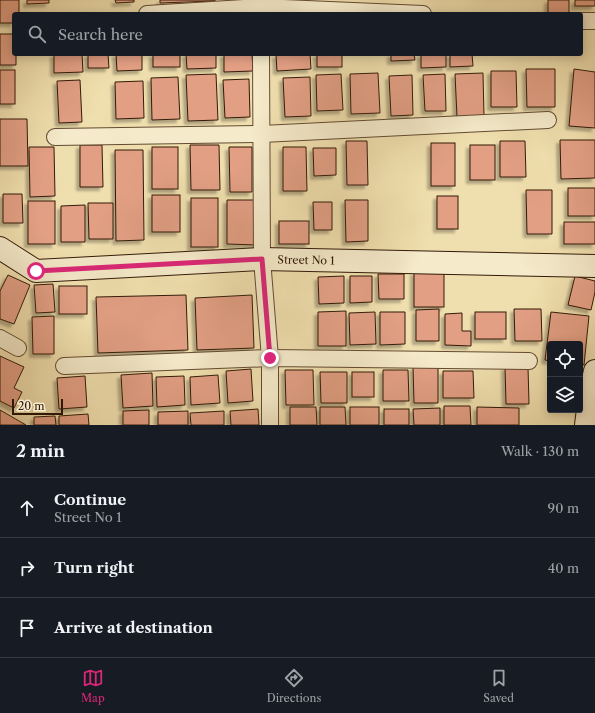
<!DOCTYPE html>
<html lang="en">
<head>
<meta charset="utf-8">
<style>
  :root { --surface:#171b24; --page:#20242c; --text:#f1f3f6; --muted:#9ea1a6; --line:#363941; --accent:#db2777 }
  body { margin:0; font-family:"Libre Caslon Text",serif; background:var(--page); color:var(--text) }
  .controls { position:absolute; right:12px; bottom:12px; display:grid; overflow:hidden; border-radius:4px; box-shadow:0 2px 10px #0003 }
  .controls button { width:36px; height:36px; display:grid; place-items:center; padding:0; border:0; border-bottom:1px solid var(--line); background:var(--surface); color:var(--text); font:20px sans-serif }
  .scale { position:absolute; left:12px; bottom:10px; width:51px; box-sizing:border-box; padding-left:4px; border:2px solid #321a08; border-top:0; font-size:11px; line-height:14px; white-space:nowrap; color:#321a08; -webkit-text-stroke:3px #f5eaca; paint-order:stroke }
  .stop { position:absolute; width:12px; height:12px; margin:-9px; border:3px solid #db2777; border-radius:50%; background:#fff }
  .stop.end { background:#db2777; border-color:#fff; box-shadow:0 1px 4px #0008 }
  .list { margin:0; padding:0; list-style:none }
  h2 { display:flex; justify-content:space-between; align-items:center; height:52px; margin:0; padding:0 16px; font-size:17px }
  h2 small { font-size:13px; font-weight:400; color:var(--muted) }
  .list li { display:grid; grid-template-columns:26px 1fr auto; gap:12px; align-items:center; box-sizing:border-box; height:60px; padding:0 16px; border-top:1px solid var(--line) }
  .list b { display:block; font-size:15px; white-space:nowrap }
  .list p { margin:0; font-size:13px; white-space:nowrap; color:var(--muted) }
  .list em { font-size:13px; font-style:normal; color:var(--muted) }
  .icon { flex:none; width:22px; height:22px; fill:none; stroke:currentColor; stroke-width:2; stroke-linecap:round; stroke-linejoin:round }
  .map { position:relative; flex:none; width:595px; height:425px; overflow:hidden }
  .search { position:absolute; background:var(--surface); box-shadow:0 2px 10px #0003; left:12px; right:12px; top:12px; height:44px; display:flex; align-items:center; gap:10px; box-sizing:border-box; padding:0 14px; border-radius:4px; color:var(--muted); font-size:15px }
  .sheet { height:232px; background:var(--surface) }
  nav { display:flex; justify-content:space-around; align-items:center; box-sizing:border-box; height:56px; border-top:1px solid var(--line); background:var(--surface); font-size:11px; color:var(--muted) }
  nav a { display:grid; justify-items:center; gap:2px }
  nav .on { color:var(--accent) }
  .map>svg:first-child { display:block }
  .building { fill:#e29f84; stroke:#321a08; filter:url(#shadow) }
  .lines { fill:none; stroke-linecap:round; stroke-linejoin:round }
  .street-casing { stroke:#624b32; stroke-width:18 }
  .secondary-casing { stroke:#321a08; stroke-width:24 }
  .street { stroke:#f5eaca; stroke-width:16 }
  .secondary { stroke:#f5eaca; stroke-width:22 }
  .route { stroke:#db2777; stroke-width:5 }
  .labels { text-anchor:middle; stroke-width:3.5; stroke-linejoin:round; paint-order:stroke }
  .street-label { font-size:11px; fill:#321a08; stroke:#f5eaca }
</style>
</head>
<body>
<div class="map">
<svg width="595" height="425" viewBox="0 0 595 425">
  <defs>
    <filter id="shadow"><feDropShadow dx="-3.5" dy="3.5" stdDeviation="1" flood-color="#0004"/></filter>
  </defs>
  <rect width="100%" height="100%" fill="#f0dfae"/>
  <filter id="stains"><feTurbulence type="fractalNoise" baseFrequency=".005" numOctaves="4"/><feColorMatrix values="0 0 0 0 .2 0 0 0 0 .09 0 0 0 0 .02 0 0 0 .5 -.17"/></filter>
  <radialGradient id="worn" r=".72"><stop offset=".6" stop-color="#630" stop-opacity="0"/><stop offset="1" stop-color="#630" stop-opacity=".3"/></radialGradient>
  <g class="building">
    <polygon points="0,0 19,0 19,14 14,14 14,23 0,23"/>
    <polygon points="27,0 49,0 49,3 27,4"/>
    <polygon points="115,0 134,0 134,2 116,3"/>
    <polygon points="160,0 215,0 215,1 160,3"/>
    <polygon points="548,0 569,0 569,14 548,13"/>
    <rect x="575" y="0" width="20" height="6"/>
    <polygon points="0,34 14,34 14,54 16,54 16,65 0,65"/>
    <polygon points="54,54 82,54 83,72 54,73"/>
    <polygon points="88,54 108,54 109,68 88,68"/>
    <polygon points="116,54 142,54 142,70 117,71"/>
    <rect x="153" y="54" width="27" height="13"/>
    <polygon points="186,54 216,54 216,68 187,69"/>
    <polygon points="224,54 252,54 253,71 224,72"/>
    <polygon points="310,54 311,69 277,71 276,55"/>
    <rect x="317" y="54" width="25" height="13"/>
    <polygon points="391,54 414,54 415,60 391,61"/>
    <polygon points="421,54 446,54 446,67 421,68"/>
    <polygon points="450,54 472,54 473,66 450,67"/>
    <polygon points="526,69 555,69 555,107 527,107"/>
    <polygon points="574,69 595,72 595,128 569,126"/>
    <rect x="0" y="70" width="15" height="34"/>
    <polygon points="491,71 516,71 517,107 491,107"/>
    <polygon points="378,73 380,113 351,114 350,74"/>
    <polygon points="483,73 484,116 457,117 455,74"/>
    <polygon points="216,74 218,120 188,121 186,75"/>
    <polygon points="341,74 343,110 317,111 316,75"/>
    <polygon points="445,74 446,111 425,111 423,75"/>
    <polygon points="412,75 413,115 391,116 389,76"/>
    <polygon points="178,77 180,119 152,120 151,78"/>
    <polygon points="310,77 311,116 285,117 283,78"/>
    <polygon points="249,79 250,117 225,118 223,80"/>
    <polygon points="80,80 82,122 59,123 57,81"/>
    <polygon points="143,81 144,118 116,119 115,82"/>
    <polygon points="0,119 27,119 28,166 0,166"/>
    <polygon points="560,140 595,140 595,178 561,179"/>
    <polygon points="346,141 367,141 368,185 347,185"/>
    <polygon points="500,141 525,141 526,177 500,177"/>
    <rect x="431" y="143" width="24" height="43"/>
    <polygon points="80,145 102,145 103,187 80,187"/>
    <polygon points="190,145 219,145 220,190 191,190"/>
    <rect x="470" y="145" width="25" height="35"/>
    <polygon points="29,147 54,147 55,196 30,197"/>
    <rect x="152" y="147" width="26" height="42"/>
    <polygon points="229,147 252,147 252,192 230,192"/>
    <polygon points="283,147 306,147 307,191 283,191"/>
    <polygon points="313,148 336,148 336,175 314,176"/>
    <polygon points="115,150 143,150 144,240 116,241"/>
    <rect x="568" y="188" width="27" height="28"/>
    <polygon points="526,190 552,190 552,234 527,234"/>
    <polygon points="3,194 22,194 23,223 3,223"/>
    <rect x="152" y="195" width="28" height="37"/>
    <rect x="437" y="196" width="21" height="33"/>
    <rect x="191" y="198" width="27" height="49"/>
    <polygon points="227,200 258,200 257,245 227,244"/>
    <polygon points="345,200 368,200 368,241 346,242"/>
    <rect x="28" y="201" width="27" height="43"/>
    <polygon points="313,202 332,202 332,230 314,230"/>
    <polygon points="88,203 113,203 113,239 89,239"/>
    <polygon points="85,205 85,242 61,242 61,206"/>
    <rect x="279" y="221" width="30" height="23"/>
    <rect x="564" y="222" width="31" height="22"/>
    <rect x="414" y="272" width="30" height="35"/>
    <polygon points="378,274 404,274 404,299 379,299"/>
    <polygon points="8,275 30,285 14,324 0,319 0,291"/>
    <polygon points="344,276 344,303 319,304 318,277"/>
    <polygon points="350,276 372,276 372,302 350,303"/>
    <polygon points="575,276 595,281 595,292 591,310 568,305"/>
    <polygon points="53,284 55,312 36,313 34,285"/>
    <rect x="59" y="286" width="28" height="28"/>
    <polygon points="186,295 188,350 98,353 96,297"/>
    <polygon points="252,295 254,348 197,350 195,298"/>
    <polygon points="439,309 439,341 416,341 416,310"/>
    <polygon points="514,309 541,309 542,341 515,341"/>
    <polygon points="346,311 346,346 318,346 318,312"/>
    <polygon points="375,312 376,344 350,345 349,313"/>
    <polygon points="380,312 405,312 405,344 380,345"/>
    <rect x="475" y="312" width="31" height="27"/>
    <polygon points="551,312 589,316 584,365 580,364 580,344 550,344 550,361 545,360"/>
    <polygon points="462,313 462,331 471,331 471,346 445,345 445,314"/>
    <polygon points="54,316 54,354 33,354 32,317"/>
    <polygon points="0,356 24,367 14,388 22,392 14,408 0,401"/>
    <polygon points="413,367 438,367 438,403 414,403"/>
    <polygon points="505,367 528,367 529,404 506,404"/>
    <polygon points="251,369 253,401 228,403 226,371"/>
    <polygon points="285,370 313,370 314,405 286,405"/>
    <polygon points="383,370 408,370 409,401 383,401"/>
    <polygon points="443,371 473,371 474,398 443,398"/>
    <polygon points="320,372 347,372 347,403 321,403"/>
    <rect x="352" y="372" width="22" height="25"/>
    <polygon points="152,373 153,406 123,408 121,375"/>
    <polygon points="218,375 220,403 191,405 190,377"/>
    <polygon points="85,376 87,407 59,409 57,378"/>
    <polygon points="184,376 185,405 157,407 156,377"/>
    <polygon points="444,406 470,406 471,425 444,425"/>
    <polygon points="290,407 316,407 317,425 290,425"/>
    <polygon points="320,407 345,407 346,425 320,425"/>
    <rect x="350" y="407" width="29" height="18"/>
    <polygon points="477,407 519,408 519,425 477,425"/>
    <polygon points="440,408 440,425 414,425 413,409"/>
    <polygon points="258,409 259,425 231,425 230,411"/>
    <rect x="384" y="409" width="25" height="16"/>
    <polygon points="0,410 26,425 0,425"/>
    <polygon points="149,410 149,425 123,425 123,411"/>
    <polygon points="188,411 188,425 158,425 158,412"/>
    <polygon points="224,411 224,425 191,425 190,413"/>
    <polygon points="88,414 89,425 59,425 59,416"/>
    <polygon points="55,416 56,425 34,425 34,417"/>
  </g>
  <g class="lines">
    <g class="street-casing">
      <g id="street">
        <polyline points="147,14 260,7 423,14"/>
        <polyline points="581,21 595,21"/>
        <polyline points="261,54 262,259 270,358 270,425"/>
        <polyline points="55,137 262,134 548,120"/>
        <polyline points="0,338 18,348"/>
        <polyline points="64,366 270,358 529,361"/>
      </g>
    </g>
    <g class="secondary-casing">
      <g id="secondary">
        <polyline points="0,248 36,271 262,259 595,266"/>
        <polyline points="586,425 590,393 595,371"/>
      </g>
    </g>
    <use href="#street" class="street"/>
    <use href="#secondary" class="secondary"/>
  </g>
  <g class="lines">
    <polyline class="route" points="36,271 262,259 270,358"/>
  </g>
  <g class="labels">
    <g class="street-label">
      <text transform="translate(306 260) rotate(1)" y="4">Street No 1</text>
    </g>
  </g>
  <rect width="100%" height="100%" filter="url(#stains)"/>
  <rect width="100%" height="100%" fill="url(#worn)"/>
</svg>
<div class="controls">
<button><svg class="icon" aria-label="locate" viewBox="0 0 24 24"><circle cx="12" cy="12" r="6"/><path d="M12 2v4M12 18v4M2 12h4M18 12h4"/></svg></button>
<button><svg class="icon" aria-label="layers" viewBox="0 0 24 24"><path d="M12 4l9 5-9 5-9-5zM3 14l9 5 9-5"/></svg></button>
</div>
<div class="scale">20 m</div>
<div class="stop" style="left:36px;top:271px"></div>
<div class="stop end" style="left:270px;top:358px"></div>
<div class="search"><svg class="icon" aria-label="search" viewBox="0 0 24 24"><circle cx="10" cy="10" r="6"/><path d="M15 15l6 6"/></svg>Search here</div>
</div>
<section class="sheet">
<h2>2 min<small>Walk · 130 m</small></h2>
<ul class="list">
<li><svg class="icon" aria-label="ahead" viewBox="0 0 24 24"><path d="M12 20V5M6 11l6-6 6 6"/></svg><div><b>Continue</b><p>Street No 1</p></div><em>90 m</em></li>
<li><svg class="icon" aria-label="right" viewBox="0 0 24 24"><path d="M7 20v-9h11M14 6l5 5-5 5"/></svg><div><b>Turn right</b></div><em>40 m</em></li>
<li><svg class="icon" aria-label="arrive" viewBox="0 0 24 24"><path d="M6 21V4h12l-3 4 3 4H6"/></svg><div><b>Arrive at destination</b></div></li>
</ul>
</section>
<nav>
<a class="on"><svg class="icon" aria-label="map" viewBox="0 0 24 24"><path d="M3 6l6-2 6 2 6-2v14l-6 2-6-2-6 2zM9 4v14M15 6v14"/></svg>Map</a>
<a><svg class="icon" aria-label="directions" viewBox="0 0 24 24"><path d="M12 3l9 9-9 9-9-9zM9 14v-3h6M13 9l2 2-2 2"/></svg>Directions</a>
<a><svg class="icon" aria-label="saved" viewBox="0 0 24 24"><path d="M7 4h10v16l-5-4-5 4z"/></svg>Saved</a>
</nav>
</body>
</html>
